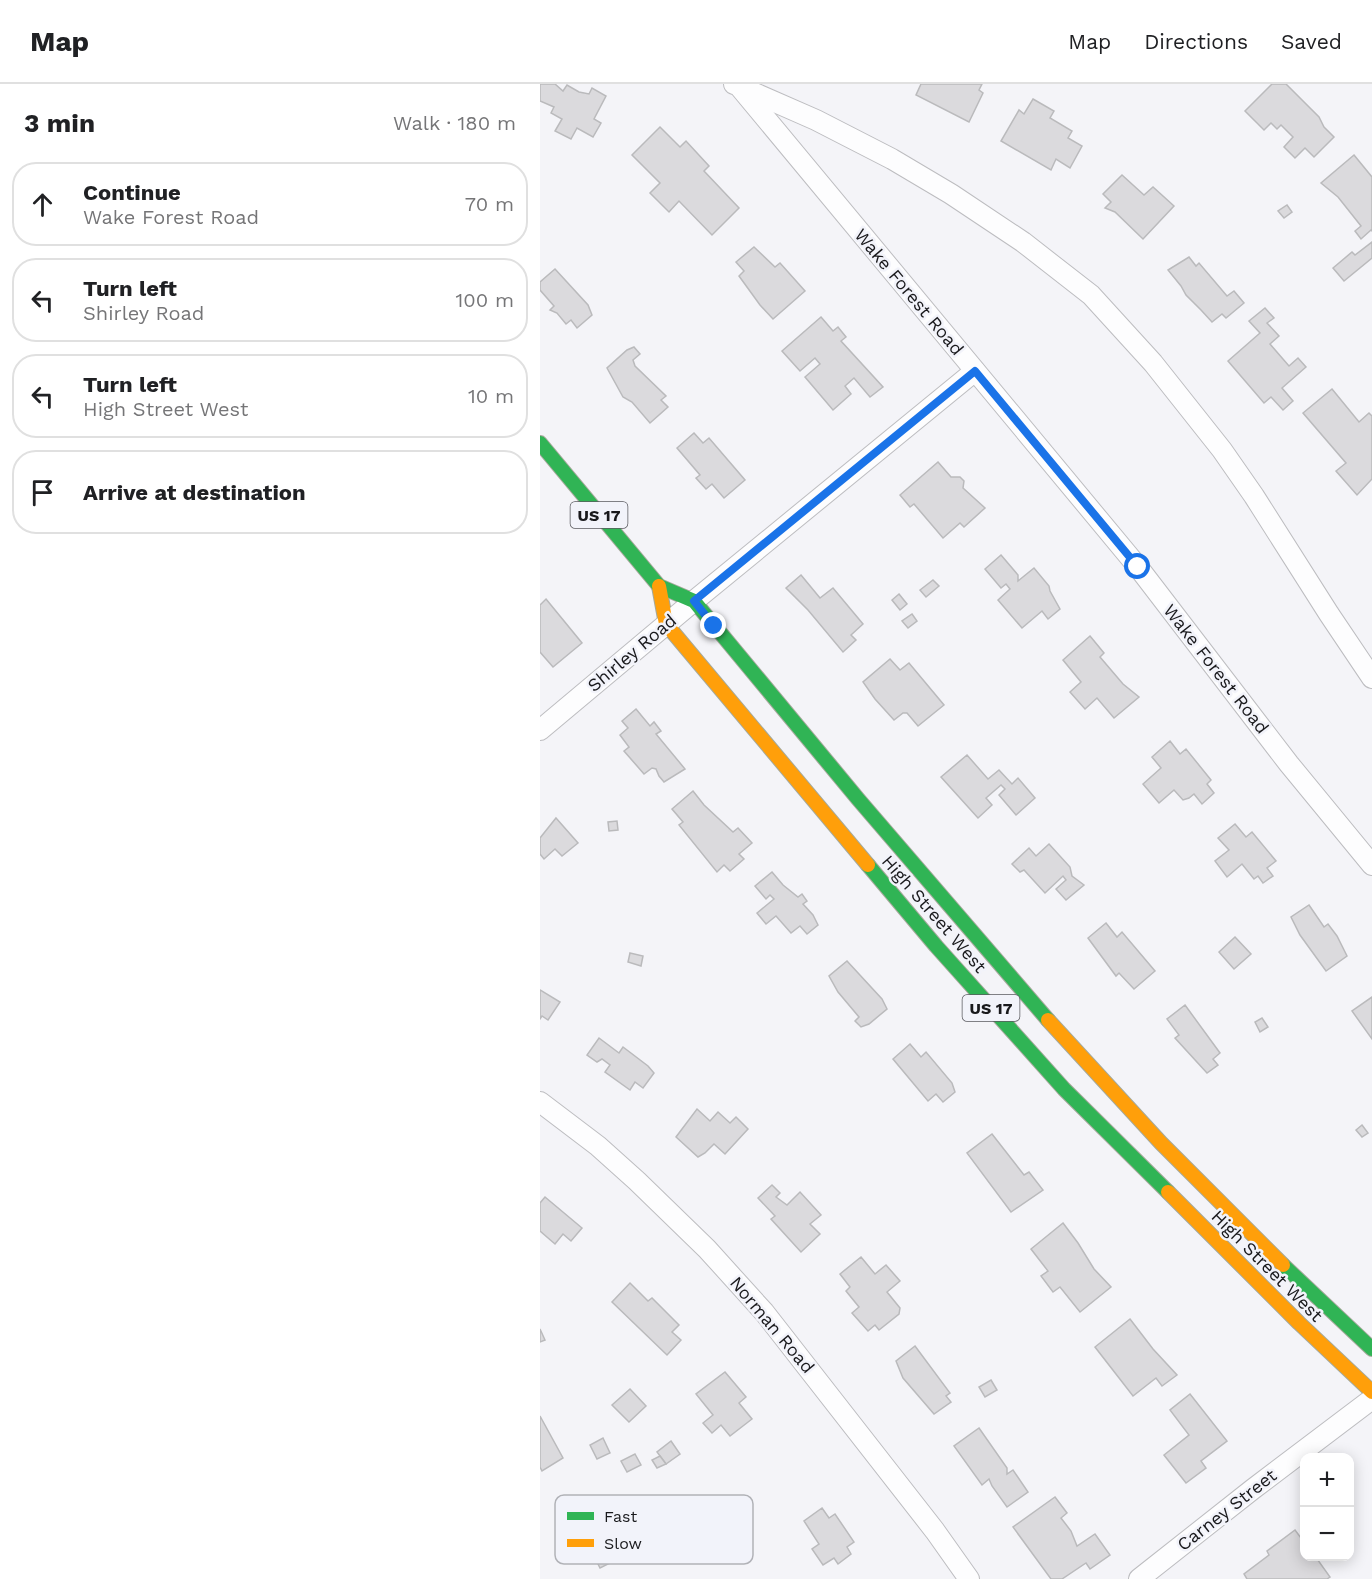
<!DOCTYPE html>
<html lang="en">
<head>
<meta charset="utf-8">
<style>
  :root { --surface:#fff; --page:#f6f6f6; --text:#202124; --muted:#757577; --line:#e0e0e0 }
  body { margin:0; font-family:"Work Sans",sans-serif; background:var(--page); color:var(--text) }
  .controls { position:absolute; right:18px; bottom:18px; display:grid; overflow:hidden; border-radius:12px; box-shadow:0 3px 15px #0003 }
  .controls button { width:54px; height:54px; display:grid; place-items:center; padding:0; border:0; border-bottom:2px solid var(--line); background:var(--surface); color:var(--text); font:30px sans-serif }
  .stop { position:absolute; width:18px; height:18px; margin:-14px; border:4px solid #1a73e8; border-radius:50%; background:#fff }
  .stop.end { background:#1a73e8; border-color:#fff; box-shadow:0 2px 6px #0008 }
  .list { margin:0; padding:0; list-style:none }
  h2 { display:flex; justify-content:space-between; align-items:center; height:78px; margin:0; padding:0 24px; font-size:26px }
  h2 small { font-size:20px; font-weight:400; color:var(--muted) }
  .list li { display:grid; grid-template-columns:39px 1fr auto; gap:18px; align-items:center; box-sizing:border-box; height:84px; margin:0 12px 12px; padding:0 12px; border:2px solid var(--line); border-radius:24px }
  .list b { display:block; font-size:22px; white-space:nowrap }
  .list p { margin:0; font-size:20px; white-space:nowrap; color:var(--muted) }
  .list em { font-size:20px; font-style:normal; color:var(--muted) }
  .icon { flex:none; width:33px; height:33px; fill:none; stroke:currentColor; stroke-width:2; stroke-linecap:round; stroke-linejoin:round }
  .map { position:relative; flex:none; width:832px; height:1495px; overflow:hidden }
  header { display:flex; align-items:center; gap:36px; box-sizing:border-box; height:84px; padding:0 30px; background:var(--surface); border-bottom:2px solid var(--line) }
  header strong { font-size:28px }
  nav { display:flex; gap:33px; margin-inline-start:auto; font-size:21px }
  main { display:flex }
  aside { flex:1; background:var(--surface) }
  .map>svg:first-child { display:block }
  .building { fill:#dbdadd; stroke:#bababc; stroke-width:1.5 }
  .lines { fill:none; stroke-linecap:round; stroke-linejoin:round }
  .street-casing { stroke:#bdbdc0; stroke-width:22 }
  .fast-casing { stroke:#a5a99b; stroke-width:16 }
  .slow-casing { stroke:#a5a99b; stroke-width:16 }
  .street { stroke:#fdfdfe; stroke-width:20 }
  .fast { stroke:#30b455; stroke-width:14 }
  .slow { stroke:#ff9f0a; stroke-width:14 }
  .route { stroke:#1a73e8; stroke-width:8 }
  .labels { text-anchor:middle; stroke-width:5; stroke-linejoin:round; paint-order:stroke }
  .shield { fill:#f2f3fa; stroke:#5a5a5f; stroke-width:1.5 }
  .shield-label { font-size:16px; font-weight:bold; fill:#19191c }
  .street-label { font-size:18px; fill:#19191c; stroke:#f2f3fa }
  .key { fill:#f2f3fa; stroke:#b1b2b7; stroke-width:1.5 }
  .key-label { font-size:16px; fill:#19191c }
</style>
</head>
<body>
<header>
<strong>Map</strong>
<nav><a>Map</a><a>Directions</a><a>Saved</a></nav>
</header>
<main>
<aside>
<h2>3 min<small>Walk · 180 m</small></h2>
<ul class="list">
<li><svg class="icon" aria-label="ahead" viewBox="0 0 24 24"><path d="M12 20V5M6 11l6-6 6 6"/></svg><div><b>Continue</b><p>Wake Forest Road</p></div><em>70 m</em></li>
<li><svg class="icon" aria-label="left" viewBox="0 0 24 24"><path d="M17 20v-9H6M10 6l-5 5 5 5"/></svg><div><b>Turn left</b><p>Shirley Road</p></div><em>100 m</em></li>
<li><svg class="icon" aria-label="left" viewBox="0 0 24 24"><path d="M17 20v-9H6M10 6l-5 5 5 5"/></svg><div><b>Turn left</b><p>High Street West</p></div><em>10 m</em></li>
<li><svg class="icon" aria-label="arrive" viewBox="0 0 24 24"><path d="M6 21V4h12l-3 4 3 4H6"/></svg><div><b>Arrive at destination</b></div></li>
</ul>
</aside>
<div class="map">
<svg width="832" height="1495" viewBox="0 0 832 1495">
  <rect width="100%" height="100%" fill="#f4f4f8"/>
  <g class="building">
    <polygon points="0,0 15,0 23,7 27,1 39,8 49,10 52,4 66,12 54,35 61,39 53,53 37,44 31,55 15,47 22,35 11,29 14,23 0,17"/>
    <polygon points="381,0 442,0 439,6 443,9 429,38 376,11"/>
    <polygon points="732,0 746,0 779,33 784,43 794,53 774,73 765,64 755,74 744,63 753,53 741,41 737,45 731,39 724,46 705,27"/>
    <polygon points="493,15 514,27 510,34 532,47 528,54 542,62 530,84 516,75 511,86 461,57 479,26 484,30"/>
    <polygon points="120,43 140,63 146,57 169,82 164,87 199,124 172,151 139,117 129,128 110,109 120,99 92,71"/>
    <polygon points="814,71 832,93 832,147 831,146 821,155 815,147 821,142 798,113 781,99"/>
    <polygon points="582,91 604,111 613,103 634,122 603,155 575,128 565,124 571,118 563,110"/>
    <polygon points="747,121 752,128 744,134 738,127"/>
    <polygon points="832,158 832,174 804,197 793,184 812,168 815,171"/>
    <polygon points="214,163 235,183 240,179 265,207 233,235 220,221 199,192 204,187 196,178"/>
    <polygon points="649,173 656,182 659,179 687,212 694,207 704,219 686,234 682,230 672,238 661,226 646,211 641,202 628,186"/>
    <polygon points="15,185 48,221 52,231 37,244 31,236 26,240 17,229 10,226 14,222 0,206 0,198"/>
    <polygon points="725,224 734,234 727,239 739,252 730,260 749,282 758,274 766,283 742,304 753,317 743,326 731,313 724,319 688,277 720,249 709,237"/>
    <polygon points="281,233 293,247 298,243 306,253 301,257 343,303 330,313 314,294 305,302 311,310 293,326 265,293 280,280 275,274 260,287 242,267"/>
    <polygon points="94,263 100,270 93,276 95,282 126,312 121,316 128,323 110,339 92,318 83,313 67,284 87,266"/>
    <polygon points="792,305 819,338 829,329 832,332 832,395 817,411 796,387 806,379 763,329"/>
    <polygon points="154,349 163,359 169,354 205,396 184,414 172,400 166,405 156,394 160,391 137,364"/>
    <polygon points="398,378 411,393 420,393 424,397 423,404 445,424 424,443 420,439 403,454 374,420 370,423 360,411"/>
    <polygon points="461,471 478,491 478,497 494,484 509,502 510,507 520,525 508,535 502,527 482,544 458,516 470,505 466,500 461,504 445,485"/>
    <polygon points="261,491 280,514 293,504 323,540 311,551 316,556 303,568 268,526 246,504"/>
    <polygon points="393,496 399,502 386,513 380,506"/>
    <polygon points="359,510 367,520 360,526 352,516"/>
    <polygon points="6,515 42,559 13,583 0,568 0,521"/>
    <polygon points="372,530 377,537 368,544 362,537"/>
    <polygon points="550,552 564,569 560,573 583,600 599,613 574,634 557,614 545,625 530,608 541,598 523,576"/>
    <polygon points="350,575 360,586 369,579 404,621 378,642 367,629 363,629 354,636 335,615 323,598"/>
    <polygon points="96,625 110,642 114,638 121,647 116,650 145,685 124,698 119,692 116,685 112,684 104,690 84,667 89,663 80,651 88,644 82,637"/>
    <polygon points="630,657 640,670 646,665 671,696 667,700 674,709 662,720 654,710 649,714 643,716 634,706 619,719 603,700 621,684 612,673"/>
    <polygon points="427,671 448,695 459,686 472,700 478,694 495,714 476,731 459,711 465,705 461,701 446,714 452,721 438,734 401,693"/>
    <polygon points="153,707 164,721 193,748 198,744 212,759 199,770 204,775 190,787 184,781 177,788 139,741 143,738 132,725"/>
    <polygon points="16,734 38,759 22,772 15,765 4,775 0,770 0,754"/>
    <polygon points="77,737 78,746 69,747 68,738"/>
    <polygon points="695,740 706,753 712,748 736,777 727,784 733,792 723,799 718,792 714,795 702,780 687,793 675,777 689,766 678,754"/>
    <polygon points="509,760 530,783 532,792 544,801 526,816 516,805 526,796 523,792 505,809 484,786 480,788 472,780 489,764 496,772"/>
    <polygon points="232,788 243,801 258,813 262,810 267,817 263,820 273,831 278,841 267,850 260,842 251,849 236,832 226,840 217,829 234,815 230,811 226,815 215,802"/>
    <polygon points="769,821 784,843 788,840 797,852 807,872 786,887 760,851 751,833"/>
    <polygon points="566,839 577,853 582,848 615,887 594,905 579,889 576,892 548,854"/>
    <polygon points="695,853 711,870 694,885 679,868"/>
    <polygon points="90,869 103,872 101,882 88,878"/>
    <polygon points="307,877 342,915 347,925 329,940 321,943 315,937 319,933 298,908 289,892"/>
    <polygon points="0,906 20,918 8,936 2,932 0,935"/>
    <polygon points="832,913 832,955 812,927"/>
    <polygon points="645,921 680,969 673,975 678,981 667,989 635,954 639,951 627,935"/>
    <polygon points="722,934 728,943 720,948 715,938"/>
    <polygon points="59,954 79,969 83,963 108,982 114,989 103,1004 95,998 90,1006 65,988 70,981 62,975 57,978 47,971"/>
    <polygon points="370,960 381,973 386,968 412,999 415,1008 403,1018 396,1010 388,1017 353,975"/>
    <polygon points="157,1025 170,1037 178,1028 190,1039 196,1033 208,1045 185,1070 174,1060 165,1069 158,1073 136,1053"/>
    <polygon points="822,1041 828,1049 822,1053 816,1046"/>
    <polygon points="452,1050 484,1091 489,1088 503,1106 471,1128 427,1069"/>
    <polygon points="232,1101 240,1109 236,1113 247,1121 260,1108 281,1131 270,1140 280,1150 261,1168 231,1135 235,1132 218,1114"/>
    <polygon points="5,1113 42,1144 31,1157 23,1150 15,1160 0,1147 0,1119"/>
    <polygon points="523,1139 538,1159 554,1185 571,1203 540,1228 520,1203 513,1208 501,1192 508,1187 491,1165"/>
    <polygon points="321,1173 335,1190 346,1181 360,1197 347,1208 360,1224 359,1230 339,1246 335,1241 328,1247 312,1229 319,1223 306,1207 310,1203 300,1190"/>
    <polygon points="90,1199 108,1217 112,1214 139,1241 132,1248 141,1256 127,1271 72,1218"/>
    <polygon points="590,1235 613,1265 637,1291 622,1302 616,1294 593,1312 555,1263"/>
    <polygon points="0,1245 5,1256 0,1258"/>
    <polygon points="375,1262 410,1309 406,1312 411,1318 394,1330 363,1294 356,1277"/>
    <polygon points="185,1288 206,1313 199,1319 212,1335 190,1352 181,1341 172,1349 163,1339 173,1331 156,1310"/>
    <polygon points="451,1296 457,1306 445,1313 439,1303"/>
    <polygon points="90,1305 106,1322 89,1338 72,1321"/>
    <polygon points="650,1310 687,1357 661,1377 666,1384 646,1399 624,1371 649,1351 630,1326"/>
    <polygon points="0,1332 23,1374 2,1387 0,1383"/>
    <polygon points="439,1344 467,1384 467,1390 473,1386 488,1408 467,1423 452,1402 449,1395 442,1401 414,1362"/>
    <polygon points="63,1354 70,1369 57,1375 50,1361"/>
    <polygon points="131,1357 140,1370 126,1380 117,1368"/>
    <polygon points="95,1370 101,1381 87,1388 81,1377"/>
    <polygon points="120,1372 126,1380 117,1384 112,1376"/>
    <polygon points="515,1413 527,1429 521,1434 531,1447 537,1462 555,1450 570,1471 550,1485 546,1479 522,1495 511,1495 473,1443"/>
    <polygon points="50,1418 72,1455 65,1459 69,1467 75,1464 80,1474 60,1484 48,1460 38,1465 26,1441 32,1438 28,1430"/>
    <polygon points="282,1424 289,1434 295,1430 314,1458 307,1463 311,1470 298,1480 294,1474 283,1481 272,1465 279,1460 264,1437"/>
    <polygon points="755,1446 764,1458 764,1472 775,1472 790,1493 787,1495 707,1495 704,1490 729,1471 727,1467"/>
  </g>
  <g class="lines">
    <g class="street-casing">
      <g id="street">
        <polyline points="194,0 198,1 598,483 749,680 832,781"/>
        <polyline points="203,4 276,36 352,75 411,110 483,158 551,211 613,279 682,366 714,412 789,530 832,594"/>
        <polyline points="0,646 154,517 435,287"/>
        <polyline points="0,1018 58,1062 97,1097 167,1165 224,1228 395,1447 429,1495"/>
        <polyline points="599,1495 713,1405 832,1315"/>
      </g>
    </g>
    <g class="fast-casing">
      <g id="fast">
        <polyline points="0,359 119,502 154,517 318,715 508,936"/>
        <polyline points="328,781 396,862 524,1005 628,1108"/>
        <polyline points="743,1181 832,1265"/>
      </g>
    </g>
    <g class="slow-casing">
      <g id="slow">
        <polyline points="119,502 126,540 328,781"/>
        <polyline points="508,936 621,1059 743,1181"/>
        <polyline points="628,1108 759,1239 832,1308"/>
      </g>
    </g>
    <use href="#street" class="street"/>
    <use href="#fast" class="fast"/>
    <use href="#slow" class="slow"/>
  </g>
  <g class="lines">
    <polyline class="route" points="174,542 154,517 435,287 598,483"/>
  </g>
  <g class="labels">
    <g class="shield">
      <rect x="30.5" y="418" width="57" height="26" rx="4.5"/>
      <rect x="422.5" y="911" width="57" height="26" rx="4.5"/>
    </g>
    <g class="shield-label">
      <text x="59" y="437">US 17</text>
      <text x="451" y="930">US 17</text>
    </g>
    <g class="street-label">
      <text transform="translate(369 208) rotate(50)" y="6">Wake Forest Road</text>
      <text transform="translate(92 569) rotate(-40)" y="6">Shirley Road</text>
      <text transform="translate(676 585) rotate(52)" y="6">Wake Forest Road</text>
      <text transform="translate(394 830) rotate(49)" y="6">High Street West</text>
      <text transform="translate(727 1182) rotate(45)" y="6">High Street West</text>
      <text transform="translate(232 1241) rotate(50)" y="6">Norman Road</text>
      <text transform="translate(687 1426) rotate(-38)" y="6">Carney Street</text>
    </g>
  </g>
  <rect x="15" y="1411" width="198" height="69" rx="9" class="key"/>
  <rect x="27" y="1428" width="27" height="8" fill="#30b455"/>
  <rect x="27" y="1455" width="27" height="8" fill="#ff9f0a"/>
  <g class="key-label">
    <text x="64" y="1438">Fast</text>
    <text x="64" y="1465">Slow</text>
  </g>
</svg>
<div class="controls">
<button>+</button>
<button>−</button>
</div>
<div class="stop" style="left:598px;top:483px"></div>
<div class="stop end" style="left:174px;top:542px"></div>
</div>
</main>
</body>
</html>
